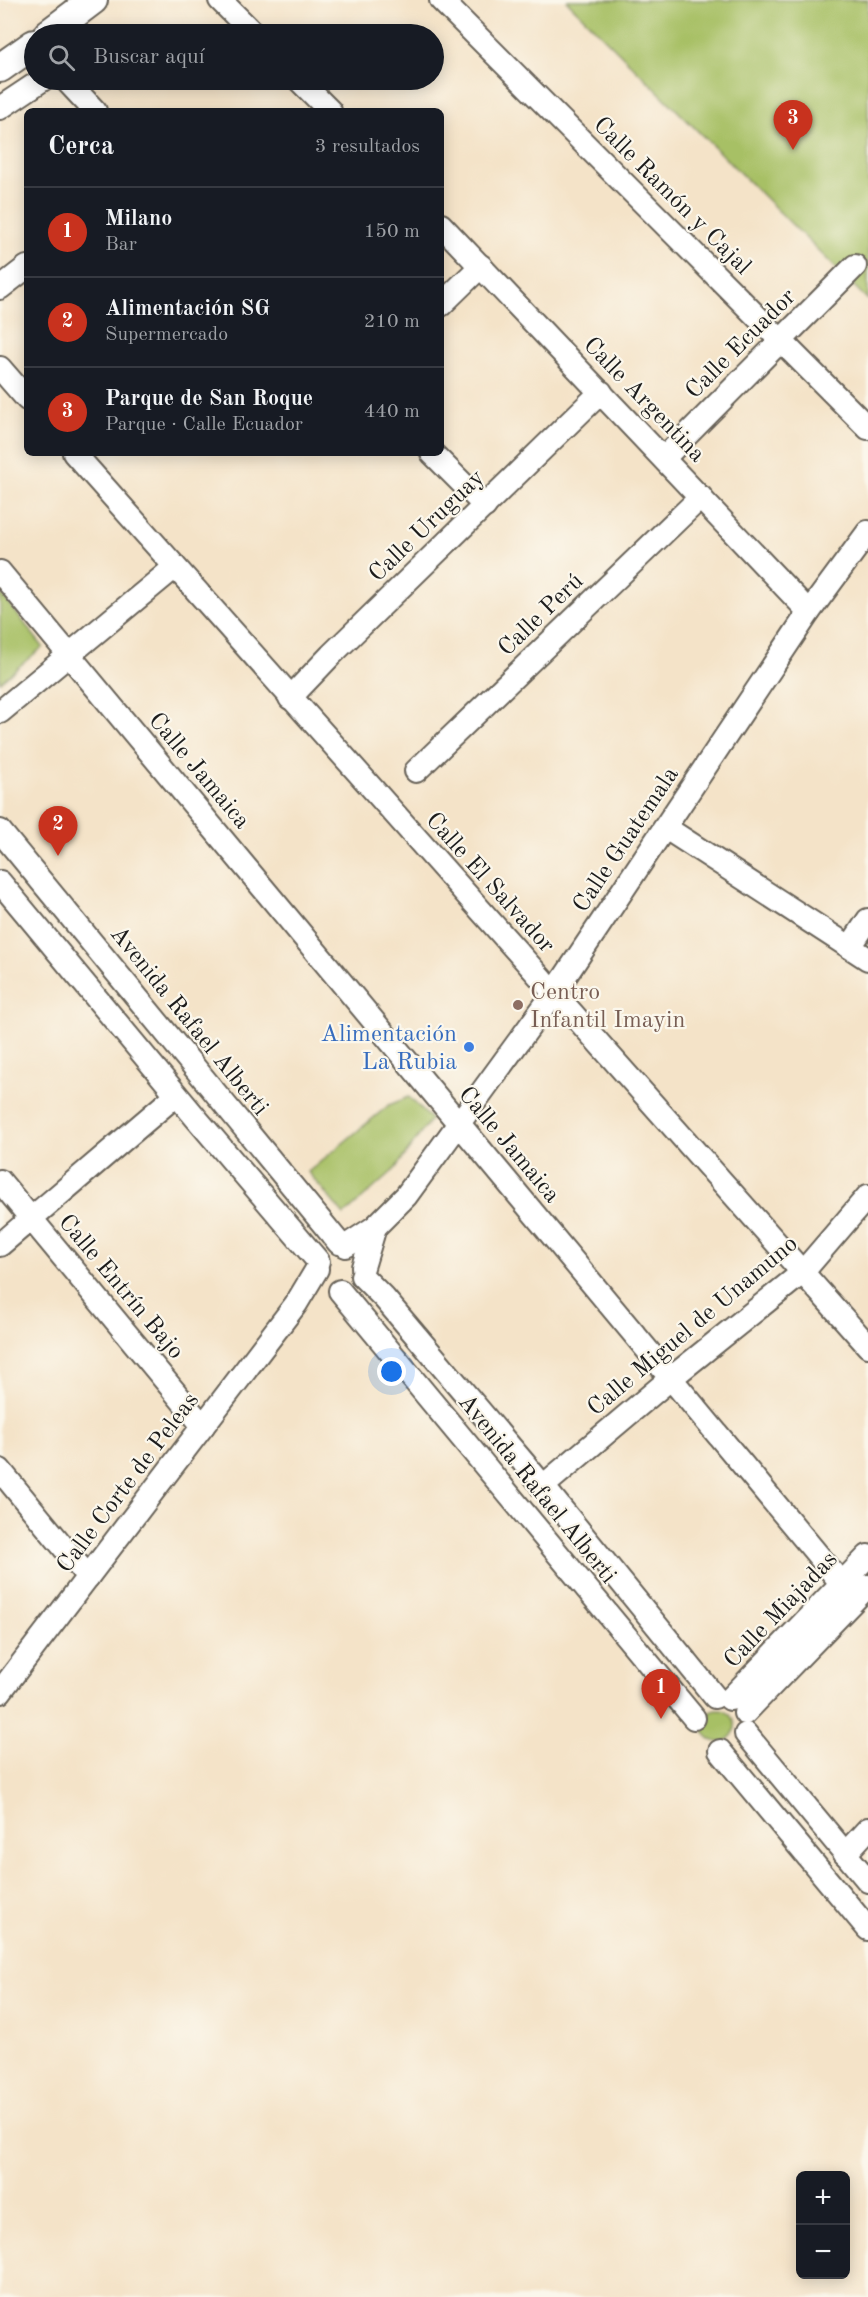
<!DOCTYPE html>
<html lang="es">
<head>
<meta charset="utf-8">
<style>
  :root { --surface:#171b24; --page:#20242c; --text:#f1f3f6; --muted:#9ea1a6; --line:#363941; --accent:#c8321e }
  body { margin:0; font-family:"Old Standard TT",serif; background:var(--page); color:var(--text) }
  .controls { position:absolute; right:18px; bottom:18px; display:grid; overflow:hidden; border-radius:9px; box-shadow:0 3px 15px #0003 }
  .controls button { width:54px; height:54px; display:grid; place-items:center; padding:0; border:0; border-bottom:2px solid var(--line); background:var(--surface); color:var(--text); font:30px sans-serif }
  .you { position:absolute; left:392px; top:1372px; width:21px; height:21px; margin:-15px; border:4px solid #fff; border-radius:50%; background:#1a73e8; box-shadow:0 0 0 9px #1a73e833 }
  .badge { display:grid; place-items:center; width:39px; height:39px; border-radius:50%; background:var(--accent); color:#fff; font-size:20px; font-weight:700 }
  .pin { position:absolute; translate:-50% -50px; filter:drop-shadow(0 2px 3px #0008) }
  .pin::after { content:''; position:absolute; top:32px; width:21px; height:18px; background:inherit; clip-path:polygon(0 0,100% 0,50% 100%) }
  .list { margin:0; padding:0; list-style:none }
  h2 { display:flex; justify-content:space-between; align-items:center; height:78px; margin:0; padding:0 24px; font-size:26px }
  h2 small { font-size:20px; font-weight:400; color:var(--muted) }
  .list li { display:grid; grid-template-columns:39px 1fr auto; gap:18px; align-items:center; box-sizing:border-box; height:90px; padding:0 24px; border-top:2px solid var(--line) }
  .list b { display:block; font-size:22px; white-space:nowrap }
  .list p { margin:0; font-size:20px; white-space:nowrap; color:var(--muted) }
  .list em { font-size:20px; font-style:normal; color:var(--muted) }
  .icon { flex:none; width:33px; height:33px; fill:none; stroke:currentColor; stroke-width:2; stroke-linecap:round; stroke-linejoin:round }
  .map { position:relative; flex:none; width:868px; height:2297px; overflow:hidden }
  .search { position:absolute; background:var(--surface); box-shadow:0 3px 15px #0003; left:24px; top:24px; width:420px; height:66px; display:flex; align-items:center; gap:15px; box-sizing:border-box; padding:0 21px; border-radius:33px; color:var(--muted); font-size:22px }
  .panel { position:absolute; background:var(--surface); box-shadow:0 3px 15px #0003; left:24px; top:108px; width:420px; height:348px; border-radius:9px }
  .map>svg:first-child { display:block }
  .green { fill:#a7c065; stroke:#626e40; stroke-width:1.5 }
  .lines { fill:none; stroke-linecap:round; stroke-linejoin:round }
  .minor-casing { stroke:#686258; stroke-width:26 }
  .tertiary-casing { stroke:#686258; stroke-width:32 }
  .minor { stroke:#fff; stroke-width:22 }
  .tertiary { stroke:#fff; stroke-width:28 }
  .education-dot { fill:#8d6e63; stroke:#fbf7ec; stroke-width:2 }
  .shop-dot { fill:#3f7fe0; stroke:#fbf7ec; stroke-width:2 }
  .labels { text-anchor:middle; stroke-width:4.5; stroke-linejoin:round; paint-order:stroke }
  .street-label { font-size:24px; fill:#1c1c1c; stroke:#fbf7ec }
  .education-label { font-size:24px; fill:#785e54; stroke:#fbf7ec; text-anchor:start }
  .shop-label { font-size:24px; fill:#366cbe; stroke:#fbf7ec; text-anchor:end }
</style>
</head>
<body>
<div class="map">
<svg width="868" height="2297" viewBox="0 0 868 2297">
  <rect width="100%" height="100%" fill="#fbf7ec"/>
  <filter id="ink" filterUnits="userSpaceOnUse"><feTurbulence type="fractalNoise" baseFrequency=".0167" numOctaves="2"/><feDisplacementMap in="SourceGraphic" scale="12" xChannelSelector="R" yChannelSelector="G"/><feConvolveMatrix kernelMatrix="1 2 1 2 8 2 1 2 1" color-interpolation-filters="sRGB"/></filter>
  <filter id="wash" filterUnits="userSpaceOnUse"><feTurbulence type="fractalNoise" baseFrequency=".008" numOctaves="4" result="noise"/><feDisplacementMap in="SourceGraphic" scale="24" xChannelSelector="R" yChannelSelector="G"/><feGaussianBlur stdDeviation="1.35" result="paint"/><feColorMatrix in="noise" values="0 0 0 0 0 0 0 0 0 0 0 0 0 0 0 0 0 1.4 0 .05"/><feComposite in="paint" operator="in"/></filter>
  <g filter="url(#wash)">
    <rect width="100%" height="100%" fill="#f4e3c8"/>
    <g class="green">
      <polygon points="568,0 868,0 868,300 567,1"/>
      <polygon points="0,592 43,647 0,682"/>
      <polygon points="409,1097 431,1119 395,1169 344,1215 308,1172 389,1105"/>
      <circle cx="719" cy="1726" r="16"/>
    </g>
  </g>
  <g filter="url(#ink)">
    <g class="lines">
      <g class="minor-casing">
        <g id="minor">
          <polyline points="220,0 254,34"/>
          <polyline points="441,0 868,428"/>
          <polyline points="66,80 95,111"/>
          <polyline points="299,80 330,111"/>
          <polyline points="0,108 42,80"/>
          <polyline points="441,225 809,612"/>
          <polyline points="0,288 27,267"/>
          <polyline points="441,305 481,266"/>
          <polyline points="0,368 27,399"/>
          <polyline points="74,453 868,1346"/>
          <polyline points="432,453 485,506"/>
          <polyline points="664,458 855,266"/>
          <polyline points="0,572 842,1584"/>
          <polyline points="290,698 331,655 601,392"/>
          <polyline points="0,712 175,567"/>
          <polyline points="416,771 701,497"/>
          <polyline points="666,828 868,959"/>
          <polyline points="0,831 339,1243"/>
          <polyline points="0,882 196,1118 318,1261"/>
          <polyline points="850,947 868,920"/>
          <polyline points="0,1181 203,1426"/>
          <polyline points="0,1245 176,1095"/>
          <polyline points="346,1246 375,1227 406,1196 554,993 809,612 868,532"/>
          <polyline points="363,1267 375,1227"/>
          <polyline points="362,1276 384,1298 524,1463 715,1697"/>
          <polyline points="340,1291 694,1718"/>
          <polyline points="0,1470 88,1577"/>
          <polyline points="542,1487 670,1379 802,1273 868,1196"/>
          <polyline points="0,1692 296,1304 317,1269"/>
          <polyline points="730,1699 868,1556"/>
          <polyline points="745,1713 868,1586"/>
          <polyline points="746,1734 868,1881"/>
          <polyline points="720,1751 868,1929"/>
          <polyline points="845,1854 868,1829"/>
        </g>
      </g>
      <g class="tertiary-casing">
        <g id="tertiary">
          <polyline points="48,34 93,0"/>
          <polyline points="0,68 34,44"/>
        </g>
      </g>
      <use href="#minor" class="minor"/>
      <use href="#tertiary" class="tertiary"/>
    </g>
  </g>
  <circle class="education-dot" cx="518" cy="1005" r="6"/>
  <circle class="shop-dot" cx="469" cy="1047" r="6"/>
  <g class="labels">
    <g class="street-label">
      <text transform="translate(673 195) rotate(45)" y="8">Calle Ramón y Cajal</text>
      <text transform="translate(740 343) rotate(-45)" y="8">Calle Ecuador</text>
      <text transform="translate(645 399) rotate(46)" y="8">Calle Argentina</text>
      <text transform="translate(426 525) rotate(-44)" y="8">Calle Uruguay</text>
      <text transform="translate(540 614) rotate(-44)" y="8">Calle Perú</text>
      <text transform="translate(200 770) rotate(50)" y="8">Calle Jamaica</text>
      <text transform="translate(625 839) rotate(-56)" y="8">Calle Guatemala</text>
      <text transform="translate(491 882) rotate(48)" y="8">Calle El Salvador</text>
      <text transform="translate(190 1020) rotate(51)" y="8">Avenida Rafael Alberti</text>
      <text transform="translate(510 1144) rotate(50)" y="8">Calle Jamaica</text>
      <text transform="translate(122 1286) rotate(50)" y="8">Calle Entrín Bajo</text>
      <text transform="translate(692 1325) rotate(-40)" y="8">Calle Miguel de Unamuno</text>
      <text transform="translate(127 1482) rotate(-53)" y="8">Calle Corte de Peleas</text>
      <text transform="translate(538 1488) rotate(51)" y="8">Avenida Rafael Alberti</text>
      <text transform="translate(780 1609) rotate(-46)" y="8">Calle Miajadas</text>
    </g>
    <g class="education-label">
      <text x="530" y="999">Centro<tspan x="530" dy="28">Infantil Imayin</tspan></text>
    </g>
    <g class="shop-label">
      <text x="457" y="1041">Alimentación<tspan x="457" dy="28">La Rubia</tspan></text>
    </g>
  </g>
</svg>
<div class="controls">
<button>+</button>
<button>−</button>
</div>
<div class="you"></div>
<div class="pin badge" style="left:661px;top:1719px">1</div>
<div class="pin badge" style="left:58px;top:856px">2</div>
<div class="pin badge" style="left:793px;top:150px">3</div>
<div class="search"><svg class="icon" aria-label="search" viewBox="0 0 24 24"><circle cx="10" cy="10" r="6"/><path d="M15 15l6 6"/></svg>Buscar aquí</div>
<section class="panel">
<h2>Cerca<small>3 resultados</small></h2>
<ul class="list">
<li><span class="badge">1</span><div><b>Milano</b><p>Bar</p></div><em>150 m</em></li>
<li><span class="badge">2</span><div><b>Alimentación SG</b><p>Supermercado</p></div><em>210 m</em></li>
<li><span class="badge">3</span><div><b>Parque de San Roque</b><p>Parque · Calle Ecuador</p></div><em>440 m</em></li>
</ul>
</section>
</div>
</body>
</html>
